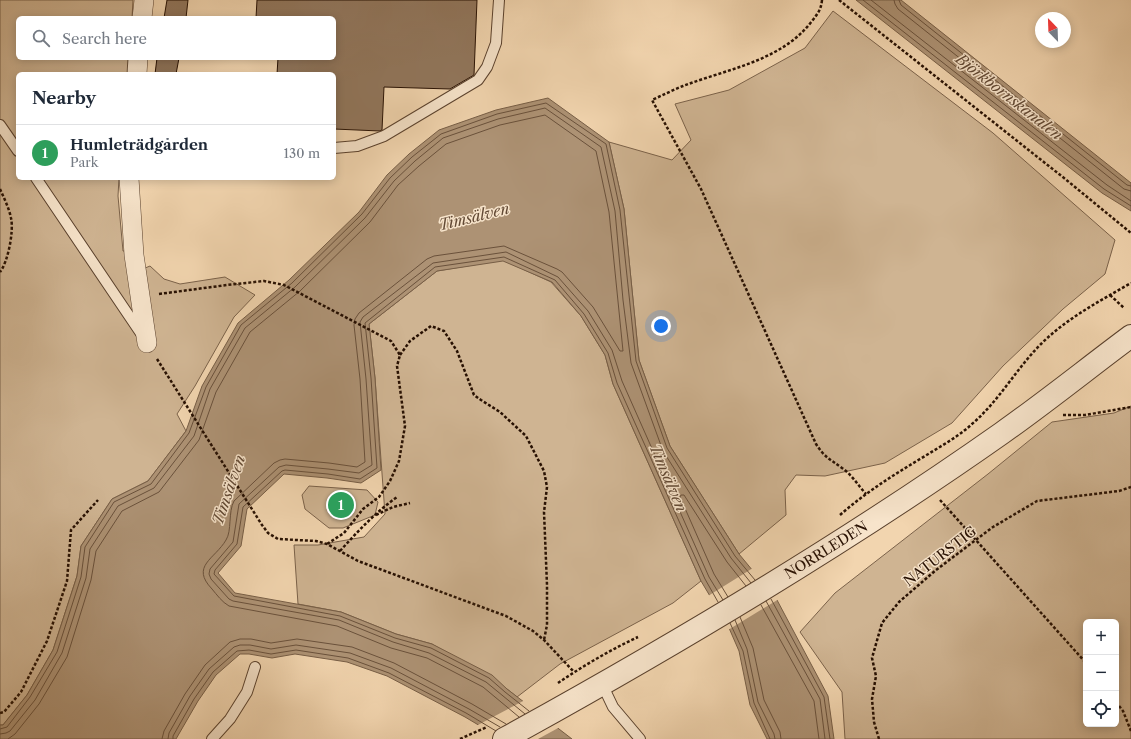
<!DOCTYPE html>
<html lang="en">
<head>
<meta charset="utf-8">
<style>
  :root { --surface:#fff; --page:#f6f6f7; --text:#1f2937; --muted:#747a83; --line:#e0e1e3; --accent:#8f2418 }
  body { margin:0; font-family:"Libre Caslon Text",serif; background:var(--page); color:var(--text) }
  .controls { position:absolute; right:12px; bottom:12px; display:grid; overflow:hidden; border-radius:6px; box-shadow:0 2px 10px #0003 }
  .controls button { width:36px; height:36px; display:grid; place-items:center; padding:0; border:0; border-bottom:1px solid var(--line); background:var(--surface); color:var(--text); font:20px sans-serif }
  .compass { position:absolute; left:1035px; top:12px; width:36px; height:36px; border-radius:50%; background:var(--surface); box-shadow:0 2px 10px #0003; rotate:337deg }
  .you { position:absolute; left:661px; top:326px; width:14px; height:14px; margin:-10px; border:3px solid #fff; border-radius:50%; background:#1a73e8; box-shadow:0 0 0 6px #1a73e833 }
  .badge { display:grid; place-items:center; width:26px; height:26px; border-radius:50%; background:var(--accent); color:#fff; font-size:13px; font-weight:700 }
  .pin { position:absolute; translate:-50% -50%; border:2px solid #fff; box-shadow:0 1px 4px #0006 }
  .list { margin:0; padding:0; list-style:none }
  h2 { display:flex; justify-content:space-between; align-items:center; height:52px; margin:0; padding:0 16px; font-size:17px }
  h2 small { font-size:13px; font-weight:400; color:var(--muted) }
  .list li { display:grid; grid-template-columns:26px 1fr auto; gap:12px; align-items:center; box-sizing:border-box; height:56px; padding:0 16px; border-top:1px solid var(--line) }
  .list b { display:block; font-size:15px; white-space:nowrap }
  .list p { margin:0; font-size:13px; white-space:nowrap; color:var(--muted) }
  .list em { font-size:13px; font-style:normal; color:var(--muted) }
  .icon { flex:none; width:22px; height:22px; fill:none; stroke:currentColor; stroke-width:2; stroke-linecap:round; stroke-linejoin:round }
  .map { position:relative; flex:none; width:1131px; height:739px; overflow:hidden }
  .search { position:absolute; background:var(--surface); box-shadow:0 2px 10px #0003; left:16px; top:16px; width:320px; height:44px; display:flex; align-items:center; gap:10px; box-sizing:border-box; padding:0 14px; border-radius:6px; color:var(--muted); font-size:15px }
  .panel { position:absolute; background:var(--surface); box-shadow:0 2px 10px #0003; left:16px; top:72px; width:320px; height:108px; border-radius:6px }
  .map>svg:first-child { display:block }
  .green { fill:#cfb492; stroke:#7b624a; fill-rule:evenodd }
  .water { fill:#ad9274; stroke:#775e46 }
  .pier { fill:#f2d5af }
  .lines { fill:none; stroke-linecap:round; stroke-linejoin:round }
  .shore { stroke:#6a513b; stroke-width:1 }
  .building { fill:#91765c; stroke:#271002 }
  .service-casing { stroke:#5a412d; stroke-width:12 }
  .minor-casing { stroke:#5a412d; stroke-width:20 }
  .tertiary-casing { stroke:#5a412d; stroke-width:24 }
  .path { stroke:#271002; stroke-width:2.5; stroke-dasharray:3 2; stroke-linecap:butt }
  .service { stroke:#f7e4cb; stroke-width:10 }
  .minor { stroke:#f7e4cb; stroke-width:19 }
  .tertiary { stroke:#f7e4cb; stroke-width:22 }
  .labels { text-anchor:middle; stroke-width:3; stroke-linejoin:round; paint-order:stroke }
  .street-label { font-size:14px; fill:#271002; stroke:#f7e4cb }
  .water-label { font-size:15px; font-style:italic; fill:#634a35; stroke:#f7e4cb }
</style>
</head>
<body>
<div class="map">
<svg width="1131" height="739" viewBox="0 0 1131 739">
  <rect width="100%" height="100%" fill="#f2d5af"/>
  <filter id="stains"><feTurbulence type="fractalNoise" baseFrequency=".005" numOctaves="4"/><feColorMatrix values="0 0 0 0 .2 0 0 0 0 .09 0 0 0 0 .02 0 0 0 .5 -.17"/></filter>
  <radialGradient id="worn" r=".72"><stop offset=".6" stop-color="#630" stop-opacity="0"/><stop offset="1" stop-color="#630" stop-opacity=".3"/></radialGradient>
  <g class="green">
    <polygon points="0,0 133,0 132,18 18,18 18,58 128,58 127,74 18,74 18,178 119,178 118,196 123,251 132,251 133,273 150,266 164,279 180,284 225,277 255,295 234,317 195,386 177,414 186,431 148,481 112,499 81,546 77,576 53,650 27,695 3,725 0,725"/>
    <polygon points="833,11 993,133 1115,240 1105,274 1063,309 1003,366 952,423 885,463 825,476 796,475 785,490 786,515 739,554 670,446 639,360 624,209 609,142 672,160 691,140 675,104 729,90 805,48"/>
    <polygon points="503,260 551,282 581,316 605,355 613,384 701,581 673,603 560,664 517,697 507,689 432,644 396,634 341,612 298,604 294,545 318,545 364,537 385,514 375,378 369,324 437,271"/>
    <path d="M 1131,406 L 1131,739 L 845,739 L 842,692 L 800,632 L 835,593 L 988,474 L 1052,422 L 1114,413 ZM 1086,622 L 1116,622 L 1116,724 L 1086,724 Z"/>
    <polygon points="309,486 367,490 378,502 375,515 343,528 329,528 305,509 302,495"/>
  </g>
  <g class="water">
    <polygon points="856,0 901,0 1131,183 1131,211 1102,193"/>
    <polygon points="548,98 609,142 624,209 639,360 670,446 739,554 777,600 828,696 834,739 767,739 750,705 739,651 729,628 701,581 613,384 605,355 581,316 552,282 503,261 437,271 369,324 375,378 381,470 361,483 327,478 284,474 247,509 241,546 218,573 235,593 341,612 396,634 432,644 492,675 507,689 572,739 502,739 465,717 387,676 347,662 295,654 272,658 249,654 240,654 216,675 198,701 176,739 0,739 0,725 3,725 27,695 53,650 77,576 81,546 112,499 148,481 186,431 202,386 238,323 289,280 359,212 387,175 409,154 439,130 496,110"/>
  </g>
  <g class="pier">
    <polygon points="753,568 779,599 728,630 708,596"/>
    <polygon points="525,700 560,727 538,739 498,739 476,726"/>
  </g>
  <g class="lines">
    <g class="shore">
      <polyline points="863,0 1104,189 1131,206"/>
      <polyline points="871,0 1107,185 1131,201"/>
      <polyline points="894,0 895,4 898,9 1124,189 1131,191"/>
      <polyline points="899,0 901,5 1127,185 1131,186"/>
      <polyline points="728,597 714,574 680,497 681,495 684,495 727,562 746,586"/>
      <polyline points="771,599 824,697 830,739"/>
      <polyline points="766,601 820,699 825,739"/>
      <polyline points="761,605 814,701 819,739"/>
      <polyline points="740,617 753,648 764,700 780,732 781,739"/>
      <polyline points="735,620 747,649 758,702 774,734 775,739"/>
      <polyline points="730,623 743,651 754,703 770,739"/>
      <polyline points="529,711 505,692 489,678 431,648 395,638 340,616 234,596 214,574 215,570 237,544 243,507 282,471 285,470 328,474 360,479 377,468 371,378 365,323 435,267 504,257 555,280 584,314 608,353 617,383 705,579 718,602"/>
      <polyline points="525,714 486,682 429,653 393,642 339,620 233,601 229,599 211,579 209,574 210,569 233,542 239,504 279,467 286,465 328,469 359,473 372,465 366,379 360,322 363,317 433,263 506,252 558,277 588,311 612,350 622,381 709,577 723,600"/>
      <polyline points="0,729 7,727 30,697 57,652 81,577 85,547 114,502 151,484 189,433 206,387 241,325 292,283 362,214 390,178 412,157 441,134 497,114 546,103 606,144 620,210 636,361 667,448 735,556 755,580"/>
      <polyline points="0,734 6,733 10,731 35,700 62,653 86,578 90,549 118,506 154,488 194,436 210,389 245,328 295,287 365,218 394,181 415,161 443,138 498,119 545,108 601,147 615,211 623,300 631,363 663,451 731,558 751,583"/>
      <path d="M 8,739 L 15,734 L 39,704 L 67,657 L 91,580 L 96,551 L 122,511 L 159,492 L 199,440 L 216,392 L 250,332 L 300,291 L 370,222 L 398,185 L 419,166 L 446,144 L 500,125 L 545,115 L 596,151 L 609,212 L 623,351 L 620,351 L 593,307 L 562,272 L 557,269 L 504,246 L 434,256 L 427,259 L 359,313 L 355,319 L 354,325 L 360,379 L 365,462 L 357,467 L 329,463 L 285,459 L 280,460 L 274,463 L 234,501 C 228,512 232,531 226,540 C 215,559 190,566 212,589 C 217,595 222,602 229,606 L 337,626 L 391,648 L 427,658 L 483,687 L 519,717"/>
      <polyline points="162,739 164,731 185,694 205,665 230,642 240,639 251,639 271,643 297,639 352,647 394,663 472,704 506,724"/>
      <polyline points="168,739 169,733 190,696 209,669 234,647 240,645 250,645 271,649 296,645 350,653 391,668 469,709 500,727"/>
      <polyline points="173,739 173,736 194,699 213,672 237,651 249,650 271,654 296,650 348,658 389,673 466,713 496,731"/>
    </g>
  </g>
  <g class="building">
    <polygon points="167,0 188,0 186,18 164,18"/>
    <polygon points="257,0 477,0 474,75 450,89 384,87 382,130 380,131 334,129 334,74 277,74 278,58 334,58 334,18 256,18"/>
    <polygon points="157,58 179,58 176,74 155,74"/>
  </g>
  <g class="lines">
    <g class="service-casing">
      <g id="service">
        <polyline points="0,125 18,151"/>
        <polyline points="334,148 357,146 384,136 478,80 487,67 496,43 499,0"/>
        <polyline points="36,178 142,335"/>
        <polyline points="602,684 613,707 640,739"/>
        <polyline points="212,739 230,719 247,692 255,667"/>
      </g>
    </g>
    <g class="minor-casing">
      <g id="minor">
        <polyline points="142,18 144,0"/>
        <polyline points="137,74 138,58"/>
        <polyline points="129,178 134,255 147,343"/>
      </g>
    </g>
    <g class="tertiary-casing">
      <path id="tertiary" d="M 504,739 C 675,645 843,545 1002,433 C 1046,402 1088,368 1131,336"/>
    </g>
    <g class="path">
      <path d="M 822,0 C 821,10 818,13 812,21 C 782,61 727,69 683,86 C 673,90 663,95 652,100 L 701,189 L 816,444 C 825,458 830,459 842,468 C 851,474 858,485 866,494"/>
      <polyline points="839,0 1064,178 1131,233"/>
      <path d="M 0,189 C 4,198 9,208 11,218 C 14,231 8,262 0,272"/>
      <polyline points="159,294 227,285 264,281 284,285 391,341 400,355 397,366 405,426 399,461 390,481 379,497 363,509 344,533 327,544"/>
      <polyline points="1110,295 1124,308"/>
      <polyline points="400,355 410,341 431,326 444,331 457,351 474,395 481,400 500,412 526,436 544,471 547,487 544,512 547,585 547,625 544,640"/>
      <polyline points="157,359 262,525 268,533 278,539 316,541 327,544 358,561 506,616 533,631 544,640 574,672"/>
      <polyline points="1063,415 1085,415 1131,407"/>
      <polyline points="940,500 1086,663"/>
      <polyline points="376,515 393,507 410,503"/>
      <path d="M 840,515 C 866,492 895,474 925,456 C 941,446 958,437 972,424 C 999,401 1016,369 1041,344 C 1067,318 1100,301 1131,283"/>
      <path d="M 340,551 C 358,531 376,512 397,497"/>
      <path d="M 558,683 C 583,666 610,650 638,637"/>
      <polyline points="1116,702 1123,711 1131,731"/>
      <polyline points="0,713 4,712 21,692 47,641 67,581 71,530 98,500"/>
      <polyline points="460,739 487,727"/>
      <polyline points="879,739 874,722 872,699 876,676 872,658 882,623 899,602 936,570 993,527 1037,501 1119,491 1131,487"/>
    </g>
    <use href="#service" class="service"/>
    <use href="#minor" class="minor"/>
    <use href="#tertiary" class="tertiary"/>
  </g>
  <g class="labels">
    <g class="street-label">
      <text transform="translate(826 550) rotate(-32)" y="5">NORRLEDEN</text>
      <text transform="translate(940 556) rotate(-38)" y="5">NATURSTIG</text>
    </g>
    <g class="water-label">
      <text transform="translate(1009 97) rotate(38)" y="5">Björkbornskanalen</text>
      <text transform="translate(474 217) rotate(-14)" y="5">Timsälven</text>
      <text transform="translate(668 478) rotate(67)" y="5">Timsälven</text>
      <text transform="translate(229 490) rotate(-71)" y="5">Timsälven</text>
    </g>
  </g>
  <rect width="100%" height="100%" filter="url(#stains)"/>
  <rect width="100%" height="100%" fill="url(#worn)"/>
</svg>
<div class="controls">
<button>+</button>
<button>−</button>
<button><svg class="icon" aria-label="locate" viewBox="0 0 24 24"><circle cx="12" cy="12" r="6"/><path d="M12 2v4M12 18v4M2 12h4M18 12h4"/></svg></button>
</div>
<svg class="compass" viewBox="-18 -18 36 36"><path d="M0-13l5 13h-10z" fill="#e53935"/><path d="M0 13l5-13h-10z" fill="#747a83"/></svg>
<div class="you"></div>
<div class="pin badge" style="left:341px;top:505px;background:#2e9e5b">1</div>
<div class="search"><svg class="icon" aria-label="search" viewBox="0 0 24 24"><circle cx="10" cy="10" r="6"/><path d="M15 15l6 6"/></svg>Search here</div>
<section class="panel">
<h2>Nearby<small></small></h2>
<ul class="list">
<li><span class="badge" style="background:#2e9e5b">1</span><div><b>Humleträdgården</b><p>Park</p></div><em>130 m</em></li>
</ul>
</section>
</div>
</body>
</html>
